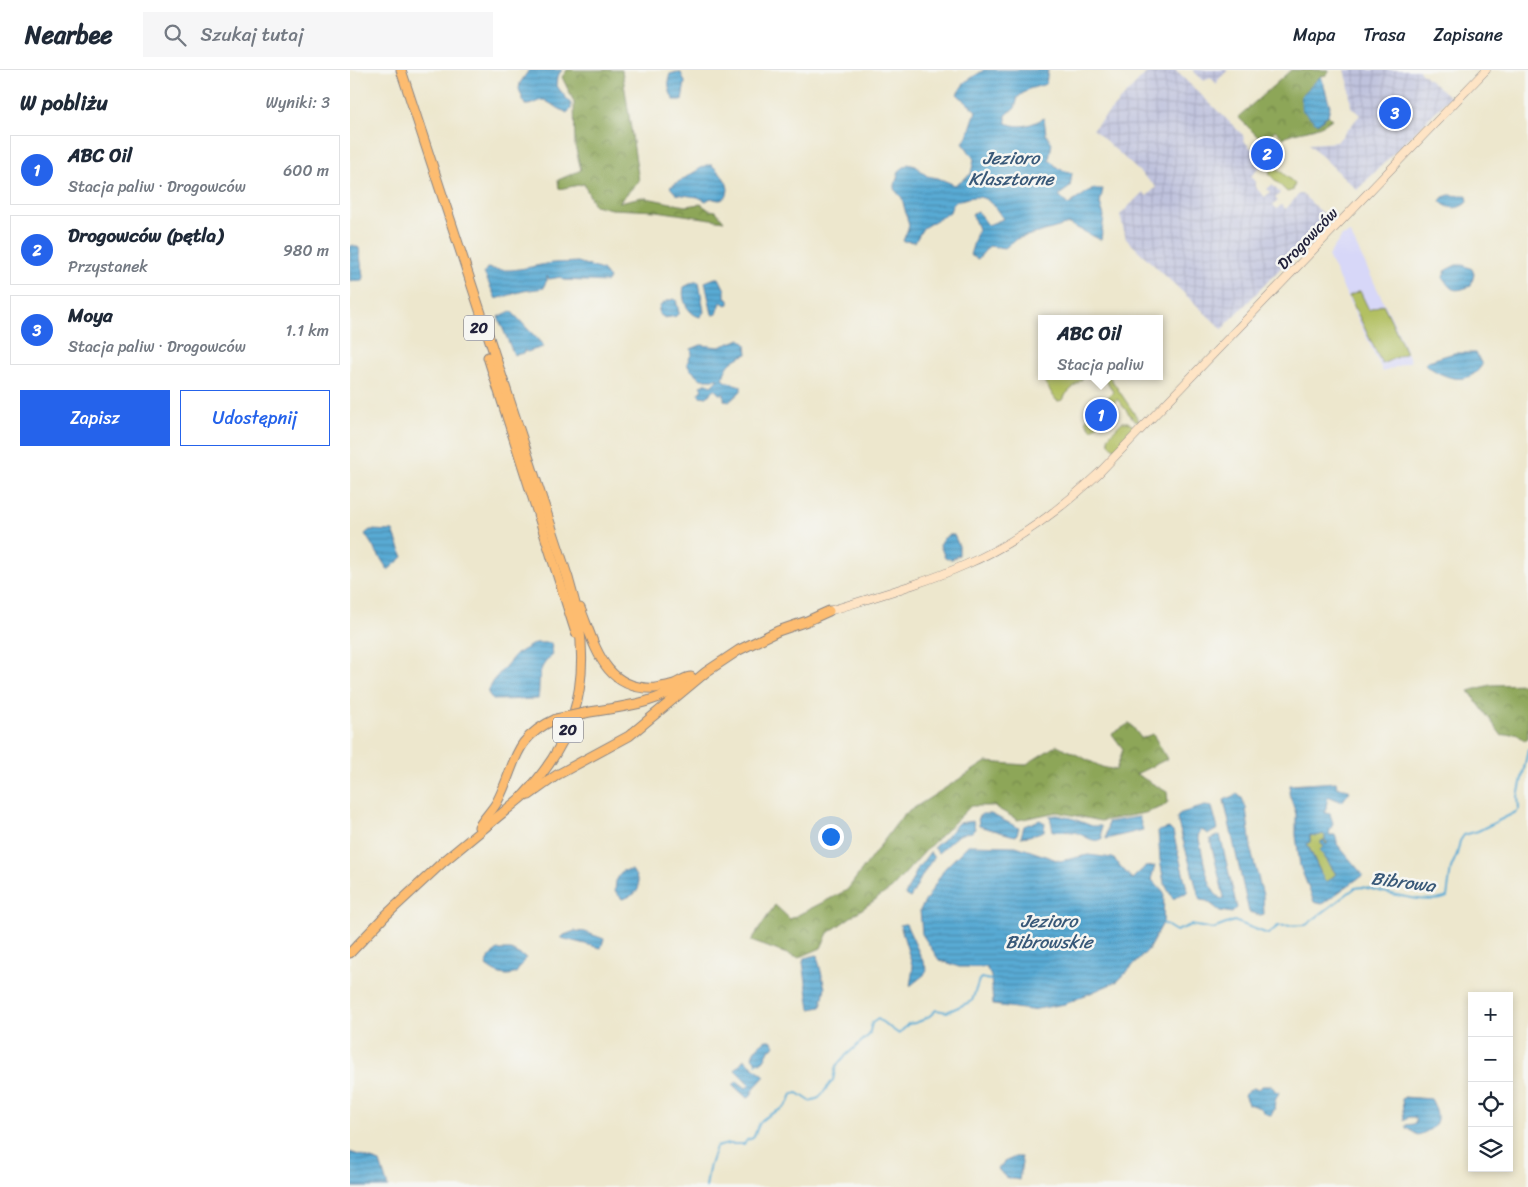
<!DOCTYPE html>
<html lang="pl">
<head>
<meta charset="utf-8">
<style>
  :root { --surface:#fff; --page:#f6f6f7; --text:#1f2937; --muted:#747a83; --line:#e0e1e3; --accent:#2563eb }
  body { margin:0; font-family:Sriracha,sans-serif; background:var(--page); color:var(--text) }
  .controls { position:absolute; right:15px; bottom:15px; display:grid; overflow:hidden; border-radius:0px; box-shadow:0 2px 8px #0003 }
  .controls button { width:45px; height:45px; display:grid; place-items:center; padding:0; border:0; border-bottom:1px solid var(--line); background:var(--surface); color:var(--text); font:25px sans-serif }
  .you { position:absolute; left:480px; top:766px; width:18px; height:18px; margin:-12px; border:4px solid #fff; border-radius:50%; background:#1a73e8; box-shadow:0 0 0 8px #1a73e833 }
  .badge { display:grid; place-items:center; width:32px; height:32px; border-radius:50%; background:var(--accent); color:#fff; font-size:16px; font-weight:700 }
  .pin { position:absolute; translate:-50% -50%; border:2px solid #fff; box-shadow:0 1px 5px #0006 }
  .popup { position:absolute; left:688px; top:245px; width:125px; height:65px; box-sizing:border-box; display:grid; place-content:center; border-radius:0px; background:var(--surface); filter:drop-shadow(0 1px 4px #0005); font-size:16px; white-space:nowrap; color:var(--muted) }
  .popup b { font-size:19px; color:var(--text) }
  .popup::after { content:''; position:absolute; left:50%; top:100%; margin-left:-10px; border:10px solid transparent; border-top-color:var(--surface) }
  .list { margin:0; padding:0; list-style:none }
  h2 { display:flex; justify-content:space-between; align-items:center; height:65px; margin:0; padding:0 20px; font-size:21px }
  h2 small { font-size:16px; font-weight:400; color:var(--muted) }
  .list li { display:grid; grid-template-columns:32px 1fr auto; gap:15px; align-items:center; box-sizing:border-box; height:70px; margin:0 10px 10px; padding:0 10px; border:1px solid var(--line); border-radius:0px }
  .list b { display:block; font-size:19px; white-space:nowrap }
  .list p { margin:0; font-size:16px; white-space:nowrap; color:var(--muted) }
  .list em { font-size:16px; font-style:normal; color:var(--muted) }
  .actions { display:flex; gap:10px; padding:15px 20px }
  .actions a { flex:1; padding:11px 0; border:1px solid var(--accent); border-radius:0px; text-align:center; font-size:18px; color:var(--accent) }
  .actions .main { background:var(--accent); color:#fff }
  .icon { flex:none; width:28px; height:28px; fill:none; stroke:currentColor; stroke-width:2; stroke-linecap:round; stroke-linejoin:round }
  .map { position:relative; flex:none; width:1178px; height:1117px; overflow:hidden }
  header { display:flex; align-items:center; gap:30px; box-sizing:border-box; height:70px; padding:0 25px; background:var(--surface); border-bottom:1px solid var(--line) }
  header strong { font-size:24px }
  nav { display:flex; gap:28px; margin-inline-start:auto; font-size:18px }
  .search { width:350px; height:45px; background:var(--page); display:flex; align-items:center; gap:12px; box-sizing:border-box; padding:0 18px; border-radius:0px; color:var(--muted); font-size:19px }
  main { display:flex }
  aside { flex:1; background:var(--surface) }
  .map>svg:first-child { display:block }
  .built { fill:#d7d7f8 }
  .industrial { fill:url(#industrial-grid) }
  .green { fill:#b2c062; stroke:#6a714e }
  .forest { fill:url(#forest-crowns); stroke:#58644a }
  .water { fill:url(#water-rules); stroke:#3e6688; fill-rule:evenodd }
  .lines { fill:none; stroke-linecap:round; stroke-linejoin:round }
  .stream { stroke:#59aad4; stroke-width:2 }
  .secondary-casing { stroke:#888484; stroke-width:9 }
  .primary-casing { stroke:#888484; stroke-width:11 }
  .secondary { stroke:#fee4c5; stroke-width:8 }
  .primary { stroke:#fdbc6f; stroke-width:9 }
  .primary-bridge-casing { stroke:#888484; stroke-width:11; stroke-linecap:butt }
  .primary-bridge { stroke:#fdbc6f; stroke-width:9 }
  .labels { text-anchor:middle; stroke-width:5; stroke-linejoin:round; paint-order:stroke }
  .shield { fill:#f6f6f2; stroke:#626272; stroke-width:1 }
  .shield-label { font-size:15px; font-weight:bold; fill:#22223b }
  .street-label { font-size:16px; fill:#22223b; stroke:#f6f6f2 }
  .water-label { font-size:18px; font-style:italic; fill:#385878; stroke:#f6f6f2 }
</style>
</head>
<body>
<header>
<strong>Nearbee</strong>
<div class="search"><svg class="icon" aria-label="search" viewBox="0 0 24 24"><circle cx="10" cy="10" r="6"/><path d="M15 15l6 6"/></svg>Szukaj tutaj</div>
<nav><a>Mapa</a><a>Trasa</a><a>Zapisane</a></nav>
</header>
<main>
<aside>
<h2>W pobliżu<small>Wyniki: 3</small></h2>
<ul class="list">
<li><span class="badge">1</span><div><b>ABC Oil</b><p>Stacja paliw · Drogowców</p></div><em>600 m</em></li>
<li><span class="badge">2</span><div><b>Drogowców (pętla)</b><p>Przystanek</p></div><em>980 m</em></li>
<li><span class="badge">3</span><div><b>Moya</b><p>Stacja paliw · Drogowców</p></div><em>1.1 km</em></li>
</ul>
<div class="actions"><a class="main">Zapisz</a><a>Udostępnij</a></div>
</aside>
<div class="map">
<svg width="1178" height="1117" viewBox="0 0 1178 1117">
  <defs>
    <pattern id="industrial-grid" width="8" height="8" patternUnits="userSpaceOnUse" patternTransform="scale(1.25)"><rect width="8" height="8" fill="#bfc2dd"/><path d="M0 4h8M4 0v8" fill="none" stroke="#a4a6bf"/></pattern>
    <pattern id="forest-crowns" width="20" height="18" patternUnits="userSpaceOnUse" patternTransform="scale(1.25)"><rect width="20" height="18" fill="#8da658"/><path d="M2 6a3 3 0 1 1 6 0M12 15a3 3 0 1 1 6 0" fill="none" stroke="#73874a"/></pattern>
    <pattern id="water-rules" width="6" height="5" patternUnits="userSpaceOnUse" patternTransform="scale(1.25)"><rect width="6" height="5" fill="#59aad4"/><path d="M0 2.5h6" fill="none" stroke="#498aad"/></pattern>
  </defs>
  <rect width="100%" height="100%" fill="#f6f6f2"/>
  <filter id="ink" filterUnits="userSpaceOnUse"><feTurbulence type="fractalNoise" baseFrequency=".02" numOctaves="2"/><feDisplacementMap in="SourceGraphic" scale="10" xChannelSelector="R" yChannelSelector="G"/><feConvolveMatrix kernelMatrix="1 2 1 2 8 2 1 2 1" color-interpolation-filters="sRGB"/></filter>
  <filter id="wash" filterUnits="userSpaceOnUse"><feTurbulence type="fractalNoise" baseFrequency=".0096" numOctaves="4" result="noise"/><feDisplacementMap in="SourceGraphic" scale="20" xChannelSelector="R" yChannelSelector="G"/><feGaussianBlur stdDeviation="1.12" result="paint"/><feColorMatrix in="noise" values="0 0 0 0 0 0 0 0 0 0 0 0 0 0 0 0 0 1.4 0 .05"/><feComposite in="paint" operator="in"/></filter>
  <g filter="url(#wash)">
    <rect width="100%" height="100%" fill="#ede7cd"/>
    <polygon class="built" points="1000,163 1042,249 1061,291 1033,302 978,186 992,166"/>
    <g class="industrial">
      <polygon points="799,0 825,0 893,65 894,71 915,92 901,106 906,112 905,117 915,127 920,122 917,119 922,115 930,123 925,128 928,131 923,135 927,139 931,135 936,139 949,124 952,124 976,146 976,151 872,259 776,169 770,145 793,122 797,126 806,117 743,59"/>
      <polygon points="842,0 878,0 868,10 867,14 860,7 854,11"/>
      <polygon points="994,0 1068,0 1100,27 1007,120 959,74 987,72 1010,45 1001,37 998,11"/>
    </g>
    <g class="green">
      <polygon points="921,98 927,98 945,114 943,119 944,120 937,122 919,104"/>
      <polygon points="1010,221 1019,240 1033,234 1041,250 1056,283 1032,294 999,226"/>
      <polygon points="696,306 735,306 716,324 713,330 708,331 706,330 695,313"/>
      <polygon points="754,306 759,306 790,352 785,351 767,329 760,337 762,340 742,360 736,352 736,349 763,322"/>
      <polygon points="772,352 778,352 785,358 785,360 767,378 763,378 759,373 758,367"/>
      <polygon points="973,764 975,765 978,773 973,775 974,776 970,780 986,804 977,812 974,810 957,773 960,771 960,765"/>
    </g>
    <g class="forest">
      <polygon points="217,0 272,0 289,111 269,132 292,127 335,136 351,134 359,140 366,141 374,151 307,141 261,139 244,135 234,114 209,119 208,110 231,100 225,75 224,32 212,7"/>
      <path d="M 941,0 L 979,0 L 977,5 L 971,6 L 951,26 L 967,54 L 978,45 L 982,49 C 966,63 945,59 933,68 L 925,60 L 917,70 L 911,70 L 888,47 Z"/>
      <polygon points="1178,614 1178,668 1174,671 1166,663 1152,666 1119,621 1140,615"/>
      <polygon points="780,653 791,668 803,664 817,689 786,704 817,722 818,732 812,737 795,743 751,751 707,742 668,750 643,736 621,736 578,778 542,818 478,863 471,878 448,888 401,871 425,835 440,849 497,820 553,745 636,692 675,695 707,675 752,697 766,700 773,679 762,664"/>
    </g>
    <g class="water">
      <path d="M 179,0 L 212,0 L 207,7 L 206,15 L 221,34 L 221,39 L 217,43 L 194,30 C 187,30 182,36 175,35 L 169,19 L 170,13 Z"/>
      <path d="M 634,0 L 698,0 L 696,14 L 679,19 L 668,27 L 665,38 L 656,45 L 656,53 C 671,59 681,55 694,48 L 696,64 L 702,73 L 699,89 L 709,99 L 722,103 L 720,117 L 709,125 L 718,135 L 742,119 L 753,119 L 750,133 L 754,146 L 751,170 L 719,154 L 666,169 L 655,178 L 639,176 L 628,189 L 620,185 L 628,159 L 622,144 L 628,142 L 638,155 L 653,149 C 638,125 630,122 603,133 L 600,142 L 573,158 L 565,172 L 553,171 L 559,156 L 552,128 L 544,119 L 549,101 L 558,94 L 566,96 L 577,106 L 588,108 L 605,115 L 621,104 L 624,89 L 613,73 L 619,62 L 626,41 L 607,24 L 615,12 Z"/>
      <path d="M 327,2 L 331,3 L 335,12 L 332,30 L 324,30 C 319,24 317,11 320,4 Z"/>
      <polygon points="971,6 980,36 978,45 967,54 952,40 951,26"/>
      <path d="M 356,95 L 362,95 C 369,102 383,115 376,126 C 372,132 367,130 361,128 L 356,131 L 348,127 L 326,124 L 320,117 Z"/>
      <path d="M 1099,125 L 1117,126 L 1118,131 C 1110,140 1098,140 1090,131 L 1093,127 Z"/>
      <polygon points="3,175 9,178 13,207 12,211 0,211 0,177"/>
      <path d="M 228,192 L 252,200 L 259,208 L 257,212 L 213,210 L 211,207 L 199,209 L 197,206 L 197,211 L 195,213 L 194,218 L 173,221 L 146,229 L 134,203 L 137,198 C 160,203 174,198 196,194 C 206,192 218,193 228,192 Z"/>
      <path d="M 1106,195 L 1113,195 L 1122,199 L 1124,204 L 1121,216 C 1105,222 1101,222 1093,207 L 1096,200 Z"/>
      <polygon points="365,208 369,208 375,220 375,228 379,230 379,234 376,235 371,232 367,244 364,245 362,244 355,212"/>
      <path d="M 344,212 L 349,212 L 354,242 L 350,247 C 338,244 331,230 334,217 Z"/>
      <path d="M 324,229 L 326,230 L 329,243 L 326,246 L 315,248 L 309,244 C 307,234 316,231 324,229 Z"/>
      <polygon points="161,241 193,275 193,277 177,282 174,280 174,283 164,285 148,247"/>
      <path d="M 391,269 L 396,274 L 397,284 C 384,289 376,294 373,308 L 375,311 L 391,316 L 391,321 L 379,332 L 374,330 L 374,324 L 369,324 L 364,319 L 357,327 L 350,326 L 348,324 L 352,319 L 350,316 L 358,313 L 361,316 L 368,309 L 351,309 L 339,298 L 337,293 L 342,283 L 341,279 L 351,275 L 369,277 Z"/>
      <path d="M 1104,283 L 1126,283 L 1132,295 C 1118,318 1091,307 1075,294 L 1078,291 Z"/>
      <polygon points="20,460 43,461 53,487 38,500 15,464"/>
      <polygon points="599,465 604,465 609,476 609,485 602,489 595,488 590,475 593,469"/>
      <path d="M 185,573 L 201,573 L 203,585 C 185,599 191,609 188,629 L 143,630 L 138,623 L 142,612 L 166,584 Z"/>
      <path d="M 986,712 L 987,718 L 995,718 L 1000,721 L 992,732 L 978,726 L 975,743 L 980,744 L 983,753 L 979,763 L 980,765 L 985,765 L 987,771 L 987,774 L 1013,805 L 972,834 L 964,832 L 950,796 L 946,765 L 946,744 L 939,723 L 940,715 ZM 973,764 L 975,766 L 975,770 L 978,773 L 976,775 L 974,770 L 971,771 L 971,774 L 974,776 L 970,780 L 986,804 L 977,812 L 974,810 L 957,774 L 960,772 L 960,765 L 967,766 Z"/>
      <polygon points="887,724 892,728 896,738 902,785 913,825 914,844 910,845 899,842 874,730"/>
      <path d="M 855,736 L 862,737 L 868,759 L 859,764 L 851,760 L 848,766 C 853,782 857,824 872,829 L 874,827 L 860,769 L 870,765 L 887,838 L 882,843 L 870,841 L 857,831 L 850,830 L 827,749 L 828,745 L 831,743 Z"/>
      <polygon points="632,744 641,744 669,758 666,766 661,765 629,756 628,747"/>
      <path d="M 707,745 L 724,749 L 742,756 L 751,756 L 752,769 C 742,774 734,764 724,762 C 717,761 710,762 703,761 L 700,746 Z"/>
      <polygon points="789,747 793,760 756,769 758,752"/>
      <polygon points="690,750 695,753 694,761 679,766 671,767 674,756"/>
      <path d="M 623,751 L 625,759 L 622,762 C 604,763 601,773 588,783 L 584,777 L 597,766 L 608,753 Z"/>
      <polygon points="819,758 823,762 838,823 832,824 823,829 814,813 810,790 808,761"/>
      <polygon points="618,775 666,776 710,791 738,785 763,788 782,809 795,797 805,796 801,809 814,823 813,853 798,880 768,911 715,934 681,940 643,935 641,906 636,897 609,897 589,890 572,864 570,840 595,798"/>
      <path d="M 580,782 L 584,788 C 574,799 568,815 560,828 L 555,825 L 568,798 Z"/>
      <path d="M 282,800 C 293,816 291,824 272,829 L 265,821 L 266,811 L 272,801 Z"/>
      <polygon points="554,854 556,854 577,900 575,904 560,916 563,898 550,855"/>
      <polygon points="225,861 235,862 254,869 251,878 211,868 214,865"/>
      <path d="M 148,880 L 161,880 L 176,888 L 166,903 C 155,908 145,903 136,896 L 140,886 Z"/>
      <polygon points="467,885 475,918 471,937 460,939 453,892 454,888"/>
      <path d="M 416,970 L 421,970 L 425,975 L 422,979 L 420,978 L 414,990 L 410,993 L 406,991 L 402,987 C 404,979 410,974 416,970 Z"/>
      <polygon points="394,989 415,1006 405,1017 400,1027 397,1028 383,1015 387,1011 396,1018 400,1015 385,1000"/>
      <polygon points="912,1016 922,1016 925,1021 929,1022 925,1031 924,1040 921,1045 916,1044 910,1038 898,1034 894,1025 902,1018 910,1019"/>
      <path d="M 1054,1027 L 1081,1029 C 1091,1047 1090,1058 1068,1065 L 1056,1058 L 1056,1055 L 1064,1054 L 1066,1050 L 1064,1047 L 1059,1047 L 1054,1051 L 1052,1029 Z"/>
      <polygon points="0,1082 30,1092 38,1117 0,1117"/>
      <polygon points="665,1087 671,1087 672,1093 669,1110 655,1107 648,1099 654,1092"/>
    </g>
    <g class="lines">
      <g class="stream">
        <path d="M 813,853 L 826,861 L 841,855 L 863,859 L 884,851 L 918,864 L 928,856 L 956,855 L 1005,818 L 1012,817 C 1033,821 1078,836 1097,827 L 1101,798 L 1107,784 L 1110,771 L 1114,765 L 1128,761 L 1166,742 L 1169,739 L 1168,727 L 1178,680"/>
        <polyline points="406,994 408,992"/>
        <path d="M 356,1117 L 359,1098 L 366,1077 L 378,1074 L 394,1074 L 397,1070 L 403,1068 C 406,1063 408,1054 412,1050 C 425,1039 436,1043 442,1024 L 448,1023 L 460,1031 L 469,1028 L 483,1010 L 486,996 L 494,987 L 519,965 L 522,953 L 528,949 L 549,964 L 558,954 C 570,953 578,949 586,940 L 597,942 L 622,931 L 629,910 L 631,908 L 641,910"/>
      </g>
    </g>
  </g>
  <g filter="url(#ink)">
    <g class="lines">
      <g class="secondary-casing">
        <path id="secondary" d="M 479,541 C 524,527 572,514 615,495 C 666,473 710,440 749,403 L 1136,0"/>
      </g>
      <g class="primary-casing">
        <g id="primary">
          <polyline points="138,287 226,563"/>
          <path d="M 230,538 C 245,575 254,621 305,618 C 311,617 318,616 324,614 C 330,612 335,607 341,607"/>
          <path d="M 235,643 C 267,637 306,635 332,614"/>
          <polyline points="179,725 207,705 279,666 356,602 389,580 428,561 457,551 479,541"/>
          <path d="M 129,757 C 134,748 142,741 147,732 C 167,694 161,669 206,649"/>
          <path d="M 0,883 L 35,846 L 93,792 L 173,726 C 221,675 239,623 229,553 C 227,538 222,523 218,508 L 51,0"/>
        </g>
      </g>
      <use href="#secondary" class="secondary"/>
      <use href="#primary" class="primary"/>
      <g class="primary-bridge-casing">
        <polyline id="primary-bridge" points="206,649 235,643"/>
      </g>
      <use href="#primary-bridge" class="primary-bridge"/>
    </g>
  </g>
  <g class="labels">
    <g class="shield">
      <rect x="114" y="245.5" width="30" height="25" rx="4"/>
      <rect x="203" y="647.5" width="30" height="25" rx="4"/>
    </g>
    <g class="shield-label">
      <text x="129" y="263">20</text>
      <text x="218" y="665">20</text>
    </g>
    <g class="street-label">
      <text transform="translate(957 168) rotate(-46)" y="6">Drogowców</text>
    </g>
    <g class="water-label">
      <text x="661" y="94">Jezioro<tspan x="661" dy="21">Klasztorne</tspan></text>
      <text transform="translate(1053 812) rotate(7)" y="6">Bibrowa</text>
      <text x="699" y="857">Jezioro<tspan x="699" dy="21">Bibrowskie</tspan></text>
    </g>
  </g>
</svg>
<div class="controls">
<button>+</button>
<button>−</button>
<button><svg class="icon" aria-label="locate" viewBox="0 0 24 24"><circle cx="12" cy="12" r="6"/><path d="M12 2v4M12 18v4M2 12h4M18 12h4"/></svg></button>
<button><svg class="icon" aria-label="layers" viewBox="0 0 24 24"><path d="M12 4l9 5-9 5-9-5zM3 14l9 5 9-5"/></svg></button>
</div>
<div class="you"></div>
<div class="pin badge" style="left:751px;top:345px">1</div>
<div class="popup"><b>ABC Oil</b>Stacja paliw</div>
<div class="pin badge" style="left:917px;top:84px">2</div>
<div class="pin badge" style="left:1045px;top:43px">3</div>
</div>
</main>
</body>
</html>
